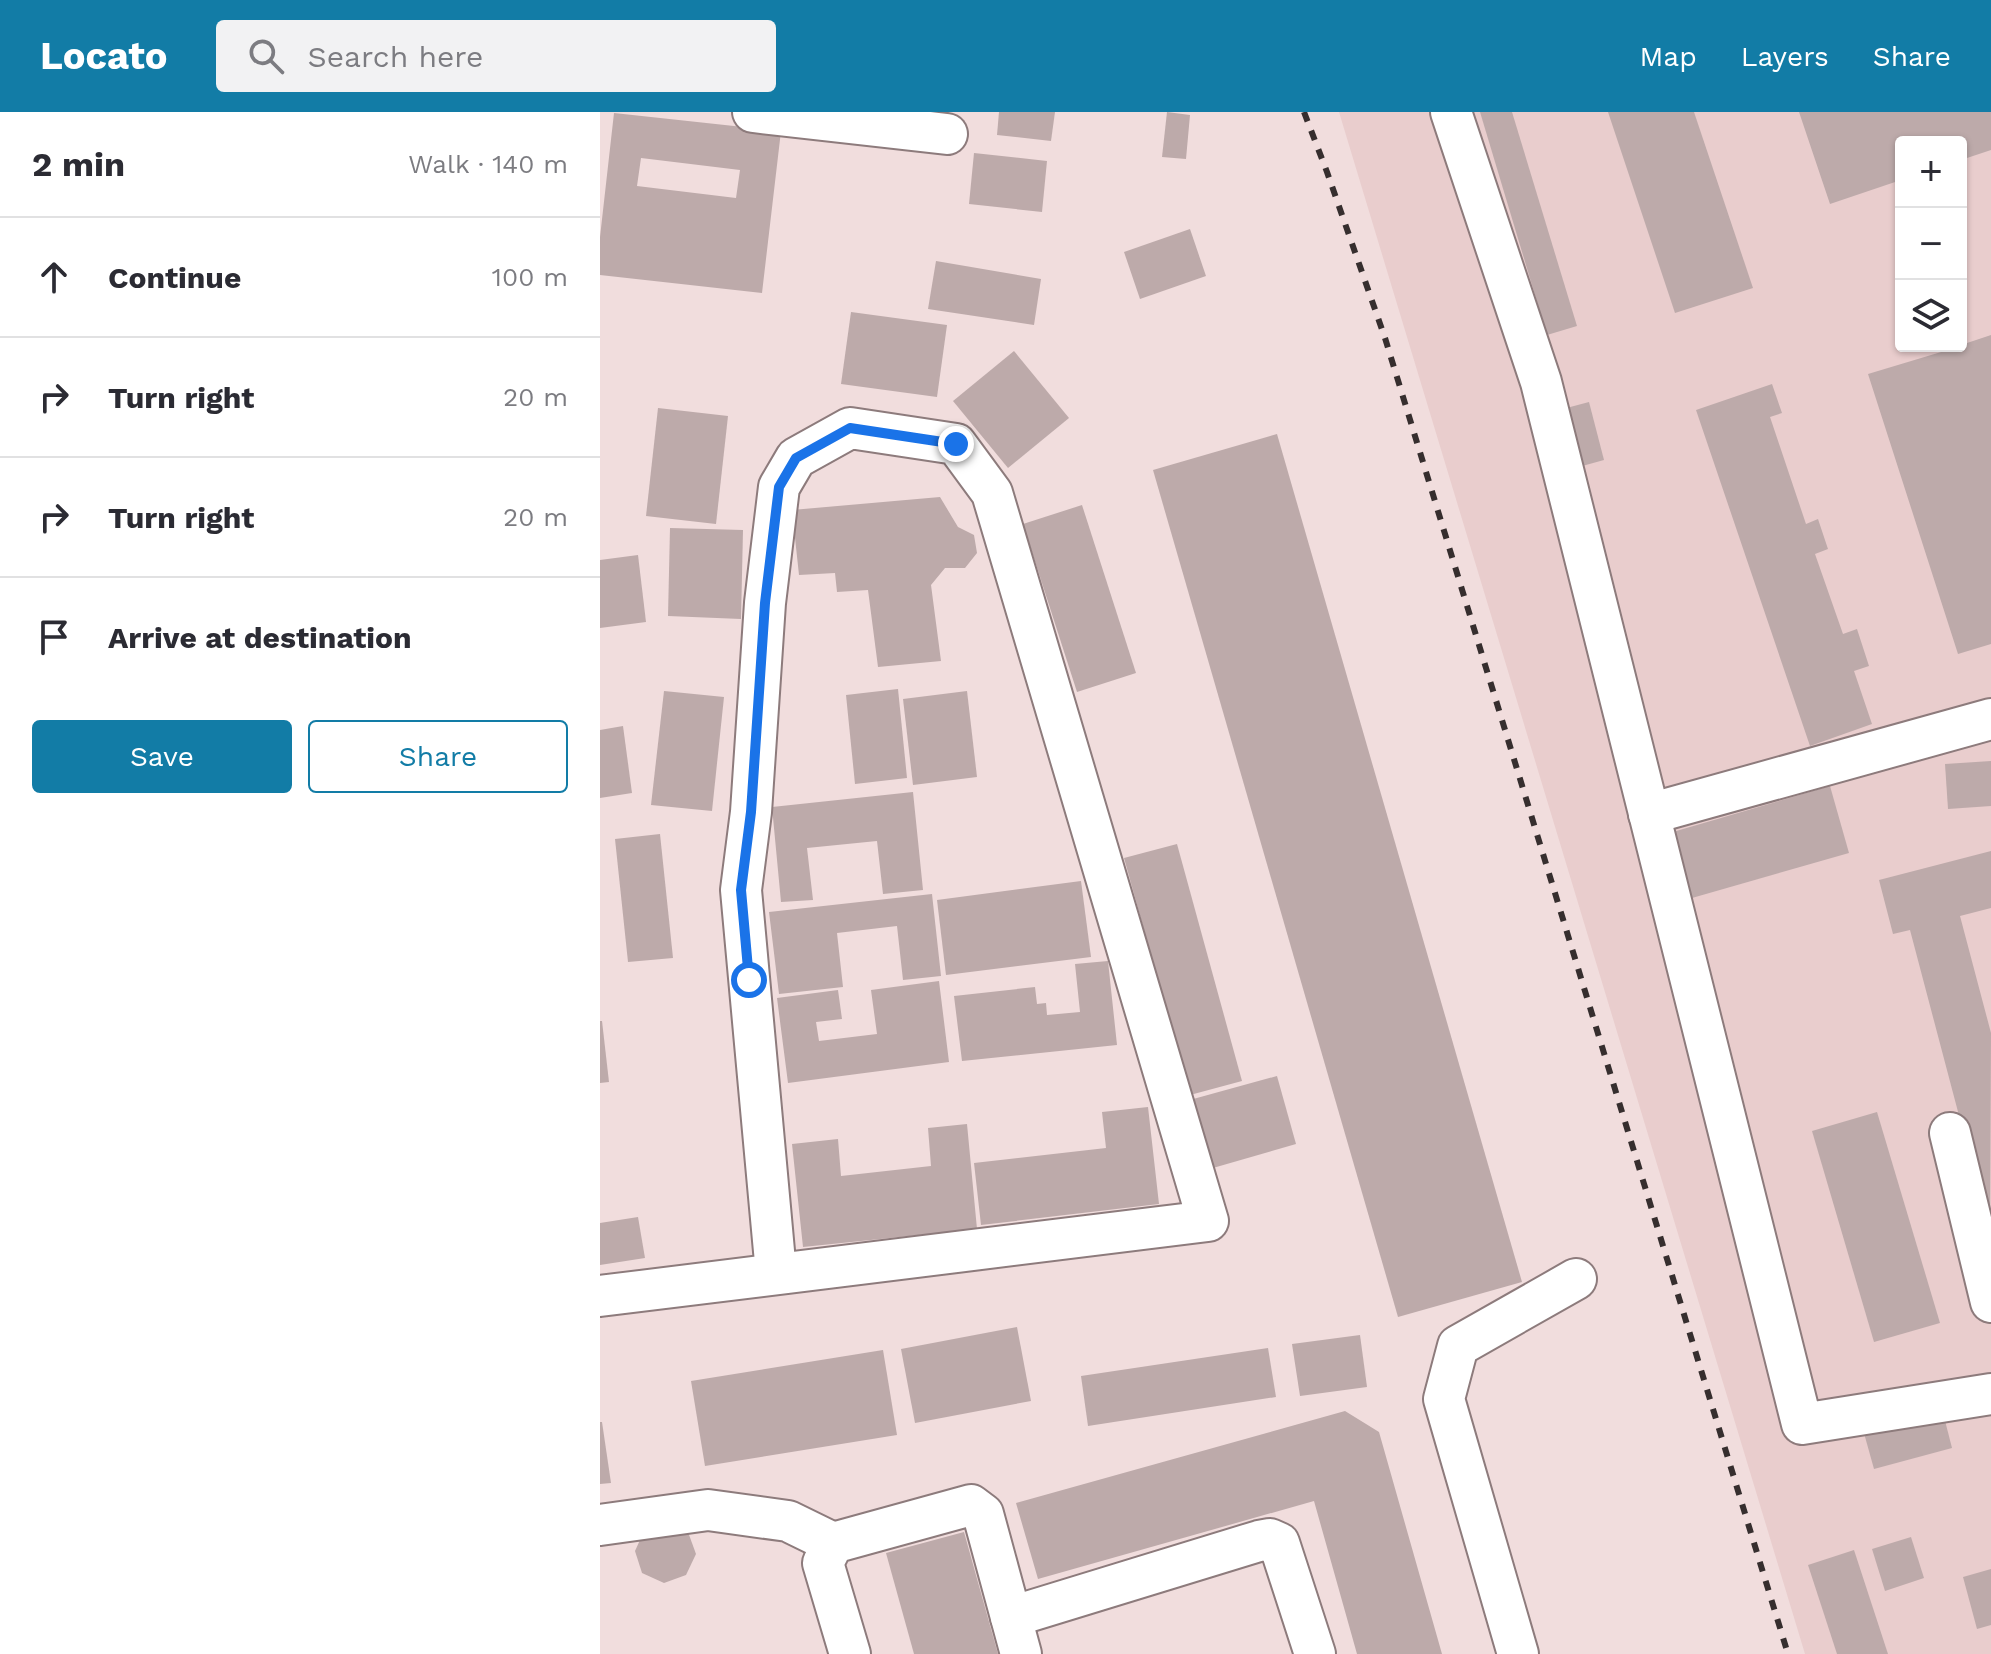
<!DOCTYPE html>
<html lang="en">
<head>
<meta charset="utf-8">
<style>
  :root { --surface:#fff; --page:#f2f2f3; --text:#2b2b33; --muted:#7c7c81; --line:#e1e1e2; --accent:#127ca6 }
  body { margin:0; font-family:"Work Sans",sans-serif; background:var(--page); color:var(--text) }
  .controls { position:absolute; right:24px; top:24px; display:grid; overflow:hidden; border-radius:8px; box-shadow:0 2px 6px #0004 }
  .controls button { width:72px; height:72px; display:grid; place-items:center; padding:0; border:0; border-bottom:2px solid var(--line); background:var(--surface); color:var(--text); font:40px sans-serif }
  .stop { position:absolute; width:24px; height:24px; margin:-18px; border:6px solid #1a73e8; border-radius:50%; background:#fff }
  .stop.end { background:#1a73e8; border-color:#fff; box-shadow:0 2px 8px #0008 }
  .list { margin:0; padding:0; list-style:none }
  h2 { display:flex; justify-content:space-between; align-items:center; height:104px; margin:0; padding:0 32px; font-size:34px }
  h2 small { font-size:26px; font-weight:400; color:var(--muted) }
  .list li { display:grid; grid-template-columns:52px 1fr auto; gap:24px; align-items:center; box-sizing:border-box; height:120px; padding:0 32px; border-top:2px solid var(--line) }
  .list b { display:block; font-size:30px; white-space:nowrap }
  .list em { font-size:26px; font-style:normal; color:var(--muted) }
  .actions { display:flex; gap:16px; padding:24px 32px }
  .actions a { flex:1; padding:18px 0; border:2px solid var(--accent); border-radius:8px; text-align:center; font-size:28px; color:var(--accent) }
  .actions .main { background:var(--accent); color:#fff }
  .icon { flex:none; width:44px; height:44px; fill:none; stroke:currentColor; stroke-width:2; stroke-linecap:round; stroke-linejoin:round }
  .map { position:relative; flex:none; width:1391px; height:1542px; overflow:hidden }
  header { display:flex; align-items:center; gap:48px; box-sizing:border-box; height:112px; padding:0 40px; background:var(--accent); color:#fff }
  header strong { font-size:38px }
  nav { display:flex; gap:44px; margin-inline-start:auto; font-size:28px }
  .search { width:560px; height:72px; background:var(--page); display:flex; align-items:center; gap:20px; box-sizing:border-box; padding:0 28px; border-radius:8px; color:var(--muted); font-size:30px }
  main { display:flex }
  aside { flex:1; background:var(--surface) }
  .map>svg:first-child { display:block }
  .built { fill:#e9cdcd; fill-rule:evenodd }
  .building { fill:#bdaaaa; fill-rule:evenodd }
  .lines { fill:none; stroke-linecap:round; stroke-linejoin:round }
  .minor-casing { stroke:#8d7b7c; stroke-width:44 }
  .minor { stroke:#fff; stroke-width:40 }
  .rail { stroke:#362e2e; stroke-width:6; stroke-dasharray:10 10; stroke-linecap:butt }
  .route { stroke:#1a73e8; stroke-width:10 }
</style>
</head>
<body>
<header>
<strong>Locato</strong>
<div class="search"><svg class="icon" aria-label="search" viewBox="0 0 24 24"><circle cx="10" cy="10" r="6"/><path d="M15 15l6 6"/></svg>Search here</div>
<nav><a>Map</a><a>Layers</a><a>Share</a></nav>
</header>
<main>
<aside>
<h2>2 min<small>Walk · 140 m</small></h2>
<ul class="list">
<li><svg class="icon" aria-label="ahead" viewBox="0 0 24 24"><path d="M12 20V5M6 11l6-6 6 6"/></svg><div><b>Continue</b></div><em>100 m</em></li>
<li><svg class="icon" aria-label="right" viewBox="0 0 24 24"><path d="M7 20v-9h11M14 6l5 5-5 5"/></svg><div><b>Turn right</b></div><em>20 m</em></li>
<li><svg class="icon" aria-label="right" viewBox="0 0 24 24"><path d="M7 20v-9h11M14 6l5 5-5 5"/></svg><div><b>Turn right</b></div><em>20 m</em></li>
<li><svg class="icon" aria-label="arrive" viewBox="0 0 24 24"><path d="M6 21V4h12l-3 4 3 4H6"/></svg><div><b>Arrive at destination</b></div></li>
</ul>
<div class="actions"><a class="main">Save</a><a>Share</a></div>
</aside>
<div class="map">
<svg width="1391" height="1542" viewBox="0 0 1391 1542">
  <rect width="100%" height="100%" fill="#f1dddd"/>
  <path class="built" d="M 739,0 L 1391,0 L 1391,1542 L 1205,1542 ZM 1301,30 L 1361,30 L 1361,234 L 1301,234 Z"/>
  <g class="building">
    <polygon points="399,0 455,0 451,29 397,23"/>
    <polygon points="567,0 590,3 586,47 562,45"/>
    <polygon points="880,0 912,0 977,214 947,223"/>
    <polygon points="1008,0 1094,0 1153,176 1075,201"/>
    <polygon points="1199,0 1391,0 1391,38 1361,48 1361,30 1301,30 1301,68 1230,92"/>
    <path d="M 14,1 L 181,19 L 162,181 L 0,163 L 0,125 ZM 41,46 L 140,58 L 136,86 L 37,74 Z"/>
    <polygon points="374,41 447,49 442,100 369,92"/>
    <polygon points="590,117 606,164 540,187 524,140"/>
    <polygon points="336,149 441,167 434,213 328,197"/>
    <polygon points="251,200 347,213 337,285 241,272"/>
    <polygon points="1391,223 1391,532 1358,542 1268,262 1361,234 1361,233"/>
    <polygon points="414,239 469,306 408,356 353,289"/>
    <polygon points="1172,272 1182,301 1170,305 1206,412 1218,407 1228,437 1215,442 1243,522 1257,517 1269,554 1254,559 1272,612 1210,634 1096,298"/>
    <polygon points="989,290 1004,348 975,356 959,298"/>
    <polygon points="58,296 128,304 116,412 46,404"/>
    <polygon points="677,322 922,1170 798,1205 553,358"/>
    <polygon points="340,385 358,415 374,423 377,441 365,456 345,456 331,473 341,549 278,555 268,478 237,480 235,461 199,463 192,398"/>
    <polygon points="482,393 536,561 477,580 423,412"/>
    <polygon points="70,416 143,418 141,507 68,504"/>
    <polygon points="38,443 46,510 0,516 0,448"/>
    <polygon points="298,577 307,666 255,672 246,583"/>
    <polygon points="64,579 124,585 112,699 51,693"/>
    <polygon points="367,579 377,665 313,673 303,587"/>
    <polygon points="23,614 32,681 0,686 0,618"/>
    <polygon points="1391,649 1391,694 1348,697 1345,652"/>
    <polygon points="1230,674 1249,741 1085,788 1066,722"/>
    <polygon points="313,680 323,778 283,782 277,729 207,736 213,788 181,790 172,695"/>
    <polygon points="60,722 73,846 28,850 15,727"/>
    <polygon points="577,732 642,969 590,983 524,746"/>
    <polygon points="1391,739 1391,796 1360,804 1391,921 1390,1121 1310,818 1293,822 1279,768"/>
    <polygon points="481,769 491,845 346,863 337,788"/>
    <polygon points="332,782 341,864 303,868 297,814 237,821 243,875 179,882 169,800"/>
    <polygon points="508,849 517,933 362,949 354,884 435,875 437,892 446,891 447,903 480,900 475,852"/>
    <polygon points="339,869 349,950 188,971 177,886 238,878 242,907 216,910 219,929 277,922 271,878"/>
    <polygon points="0,909 2,909 9,970 0,971"/>
    <polygon points="677,964 696,1032 606,1058 586,989"/>
    <polygon points="548,995 559,1092 381,1113 374,1051 506,1036 502,1000"/>
    <polygon points="1277,1000 1340,1211 1274,1230 1212,1019"/>
    <polygon points="367,1012 377,1117 203,1135 192,1032 238,1027 241,1064 331,1054 328,1016"/>
    <polygon points="38,1105 45,1146 0,1153 0,1111"/>
    <polygon points="417,1215 431,1289 315,1311 301,1237"/>
    <polygon points="760,1223 767,1275 700,1284 692,1232"/>
    <polygon points="668,1236 676,1285 488,1314 481,1264"/>
    <polygon points="283,1238 297,1323 105,1354 91,1269"/>
    <polygon points="1341,1293 1352,1336 1274,1357 1262,1314"/>
    <polygon points="745,1299 779,1320 842,1542 757,1542 714,1389 438,1467 416,1391"/>
    <polygon points="0,1310 2,1310 11,1371 0,1372"/>
    <polygon points="45,1417 88,1420 96,1442 86,1463 64,1471 42,1461 35,1439"/>
    <polygon points="364,1420 398,1542 314,1542 286,1441"/>
    <polygon points="1311,1425 1324,1466 1285,1479 1272,1437"/>
    <polygon points="1254,1438 1288,1542 1237,1542 1208,1453"/>
    <polygon points="1391,1457 1391,1513 1377,1517 1363,1465"/>
  </g>
  <g class="lines">
    <g class="minor-casing">
      <g id="minor">
        <polyline points="153,0 347,22"/>
        <polyline points="851,0 941,270 1202,1312 1391,1282"/>
        <polyline points="1049,702 1391,607"/>
        <polyline points="1350,1021 1391,1190"/>
        <polyline points="0,1184 608,1109 392,381 356,332 250,316 196,346 179,375 165,491 151,700 141,778 176,1161"/>
        <polyline points="0,1413 108,1398 188,1409 233,1431"/>
        <polyline points="411,1505 659,1429 670,1427 679,1431 715,1542"/>
        <polyline points="250,1542 223,1451 233,1431 371,1393 383,1402 421,1542"/>
        <polyline points="918,1542 844,1287 858,1234 976,1167"/>
      </g>
    </g>
    <use href="#minor" class="minor"/>
    <polyline class="rail" points="704,0 727,60 785,226 1188,1542"/>
  </g>
  <g class="lines">
    <polyline class="route" points="149,868 141,778 151,700 165,491 179,375 196,346 250,316 356,332"/>
  </g>
</svg>
<div class="controls">
<button>+</button>
<button>−</button>
<button><svg class="icon" aria-label="layers" viewBox="0 0 24 24"><path d="M12 4l9 5-9 5-9-5zM3 14l9 5 9-5"/></svg></button>
</div>
<div class="stop" style="left:149px;top:868px"></div>
<div class="stop end" style="left:356px;top:332px"></div>
</div>
</main>
</body>
</html>
